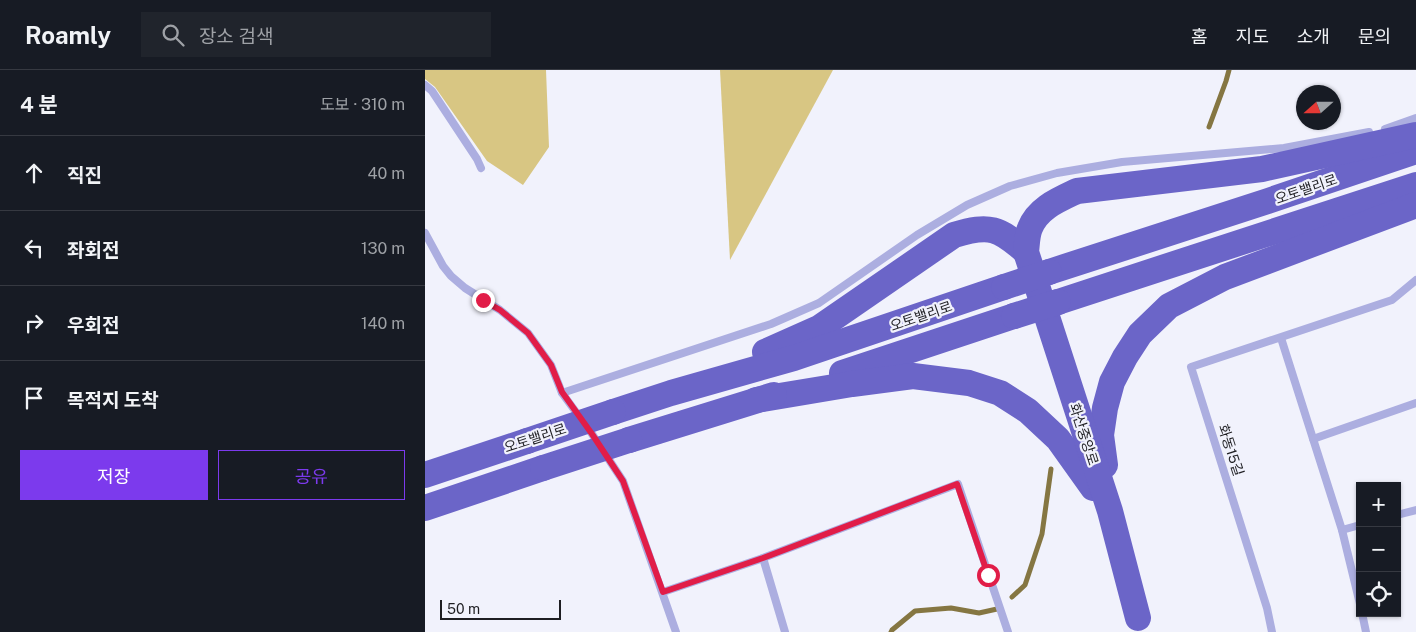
<!DOCTYPE html>
<html lang="ko">
<head>
<meta charset="utf-8">
<style>
  :root { --surface:#171b24; --page:#20242c; --text:#f1f3f6; --muted:#9ea1a6; --line:#363941; --accent:#7c3aed }
  body { margin:0; font-family:"Public Sans","Noto Sans KR",sans-serif; background:var(--page); color:var(--text) }
  .controls { position:absolute; right:15px; bottom:15px; display:grid; overflow:hidden; border-radius:0px; box-shadow:0 1px 4px #0004 }
  .controls button { width:45px; height:45px; display:grid; place-items:center; padding:0; border:0; border-bottom:1px solid var(--line); background:var(--surface); color:var(--text); font:25px sans-serif }
  .compass { position:absolute; left:871px; top:15px; width:45px; height:45px; border-radius:50%; background:var(--surface); box-shadow:0 1px 4px #0004; rotate:249deg }
  .scale { position:absolute; left:15px; bottom:12px; width:121px; box-sizing:border-box; padding-left:5px; border:2px solid #1e1e22; border-top:0; font-size:14px; line-height:18px; white-space:nowrap; color:#1e1e22; -webkit-text-stroke:4px #f1f2fc; paint-order:stroke }
  .stop { position:absolute; width:15px; height:15px; margin:-11px; border:4px solid #e11d48; border-radius:50%; background:#fff }
  .stop.end { background:#e11d48; border-color:#fff; box-shadow:0 1px 5px #0008 }
  .list { margin:0; padding:0; list-style:none }
  h2 { display:flex; justify-content:space-between; align-items:center; height:65px; margin:0; padding:0 20px; font-size:21px }
  h2 small { font-size:16px; font-weight:400; color:var(--muted) }
  .list li { display:grid; grid-template-columns:32px 1fr auto; gap:15px; align-items:center; box-sizing:border-box; height:75px; padding:0 20px; border-top:1px solid var(--line) }
  .list b { display:block; font-size:19px; white-space:nowrap }
  .list em { font-size:16px; font-style:normal; color:var(--muted) }
  .actions { display:flex; gap:10px; padding:15px 20px }
  .actions a { flex:1; padding:11px 0; border:1px solid var(--accent); border-radius:0px; text-align:center; font-size:18px; color:var(--accent) }
  .actions .main { background:var(--accent); color:#fff }
  .icon { flex:none; width:28px; height:28px; fill:none; stroke:currentColor; stroke-width:2; stroke-linecap:round; stroke-linejoin:round }
  .map { position:relative; flex:none; width:991px; height:562px; overflow:hidden }
  header { display:flex; align-items:center; gap:30px; box-sizing:border-box; height:70px; padding:0 25px; background:var(--surface); border-bottom:1px solid var(--line) }
  header strong { font-size:24px }
  nav { display:flex; gap:28px; margin-inline-start:auto; font-size:18px }
  .search { width:350px; height:45px; background:var(--page); display:flex; align-items:center; gap:12px; box-sizing:border-box; padding:0 18px; border-radius:0px; color:var(--muted); font-size:19px }
  main { display:flex }
  aside { flex:1; background:var(--surface) }
  .map>svg:first-child { display:block }
  .green { fill:#d8c683 }
  .lines { fill:none; stroke-linecap:round; stroke-linejoin:round }
  .stream { stroke:#857642; stroke-width:5 }
  .service { stroke:#acaee0; stroke-width:8 }
  .trunk { stroke:#6b65c8; stroke-width:26 }
  .trunk-bridge { stroke:#6b65c8; stroke-width:26 }
  .route { stroke:#e11d48; stroke-width:6 }
  .labels { text-anchor:middle; stroke-width:4.5; stroke-linejoin:round; paint-order:stroke }
  .street-label { font-size:14px; fill:#1e1e22; stroke:#f1f2fc }
</style>
</head>
<body>
<header>
<strong>Roamly</strong>
<div class="search"><svg class="icon" aria-label="search" viewBox="0 0 24 24"><circle cx="10" cy="10" r="6"/><path d="M15 15l6 6"/></svg>장소 검색</div>
<nav><a>홈</a><a>지도</a><a>소개</a><a>문의</a></nav>
</header>
<main>
<aside>
<h2>4 분<small>도보 · 310 m</small></h2>
<ul class="list">
<li><svg class="icon" aria-label="ahead" viewBox="0 0 24 24"><path d="M12 20V5M6 11l6-6 6 6"/></svg><div><b>직진</b></div><em>40 m</em></li>
<li><svg class="icon" aria-label="left" viewBox="0 0 24 24"><path d="M17 20v-9H6M10 6l-5 5 5 5"/></svg><div><b>좌회전</b></div><em>130 m</em></li>
<li><svg class="icon" aria-label="right" viewBox="0 0 24 24"><path d="M7 20v-9h11M14 6l5 5-5 5"/></svg><div><b>우회전</b></div><em>140 m</em></li>
<li><svg class="icon" aria-label="arrive" viewBox="0 0 24 24"><path d="M6 21V4h12l-3 4 3 4H6"/></svg><div><b>목적지 도착</b></div></li>
</ul>
<div class="actions"><a class="main">저장</a><a>공유</a></div>
</aside>
<div class="map">
<svg width="991" height="562" viewBox="0 0 991 562">
  <rect width="100%" height="100%" fill="#f1f2fc"/>
  <g class="green">
    <polygon points="0,0 121,0 124,77 98,115 62,91 10,17 0,9"/>
    <polygon points="295,0 408,0 305,190"/>
  </g>
  <g class="lines">
    <g class="stream">
      <polyline points="784,57 801,11 804,0"/>
      <polyline points="587,527 600,515 617,464 626,399"/>
      <polyline points="466,562 467,560 490,541 526,538 554,543 572,539"/>
    </g>
    <g class="service">
      <polyline points="0,15 7,21 52,89 56,98"/>
      <polyline points="960,59 991,48"/>
      <polyline points="0,163 18,196 26,206 40,218 75,240 103,263 126,295 137,323 167,364 198,411 251,562"/>
      <polyline points="856,268 917,460 935,534"/>
      <polyline points="137,323 346,254 394,233 492,165 542,135 585,116 632,103 697,92 859,78 944,62"/>
      <polyline points="888,369 991,333"/>
      <polyline points="972,445 991,440"/>
      <polyline points="917,460 935,455"/>
      <polyline points="338,488 360,562"/>
      <polyline points="238,522 338,488 533,414 583,562"/>
      <polyline points="937,543 941,562"/>
      <polyline points="847,562 842,538 766,297 967,230 991,210"/>
    </g>
    <g class="trunk">
      <polyline points="624,202 843,131 991,81"/>
      <polyline points="633,232 991,115"/>
      <path d="M 340,282 L 394,258 L 529,165 C 565,154 574,158 601,182"/>
      <polyline points="417,303 589,246"/>
      <polyline points="331,330 427,314 488,306 544,313 575,323 603,341 633,369 668,418"/>
      <polyline points="188,342 246,323 369,288 579,217"/>
      <polyline points="204,370 349,325"/>
      <polyline points="680,395 676,365 680,338 687,312 700,287 715,264 744,236 800,207 991,135"/>
      <polyline points="0,405 102,371"/>
      <polyline points="0,438 118,398"/>
      <path d="M 713,548 L 685,441 L 601,182 C 602,174 602,165 605,158 C 613,138 633,130 652,121 L 837,99 L 991,65"/>
    </g>
    <g class="trunk-bridge">
      <polyline points="579,217 624,202"/>
      <polyline points="589,246 633,232"/>
      <polyline points="102,371 188,342"/>
      <polyline points="118,398 204,370"/>
    </g>
  </g>
  <g class="lines">
    <polyline class="route" points="58,230 75,240 103,263 126,295 137,322 167,364 198,411 238,522 338,488 532,414 563,505"/>
  </g>
  <g class="labels">
    <g class="street-label">
      <text transform="translate(881 119) rotate(-19)" y="5">오토밸리로</text>
      <text transform="translate(496 246) rotate(-19)" y="5">오토밸리로</text>
      <text transform="translate(659 364) rotate(72)" y="5">화산중앙로</text>
      <text transform="translate(110 368) rotate(-18)" y="5">오토밸리로</text>
      <text transform="translate(806 380) rotate(72)" y="5">화동15길</text>
    </g>
  </g>
</svg>
<div class="controls">
<button>+</button>
<button>−</button>
<button><svg class="icon" aria-label="locate" viewBox="0 0 24 24"><circle cx="12" cy="12" r="6"/><path d="M12 2v4M12 18v4M2 12h4M18 12h4"/></svg></button>
</div>
<svg class="compass" viewBox="-18 -18 36 36"><path d="M0-13l5 13h-10z" fill="#e53935"/><path d="M0 13l5-13h-10z" fill="#9ea1a6"/></svg>
<div class="scale">50 m</div>
<div class="stop" style="left:563px;top:505px"></div>
<div class="stop end" style="left:58px;top:230px"></div>
</div>
</main>
</body>
</html>
